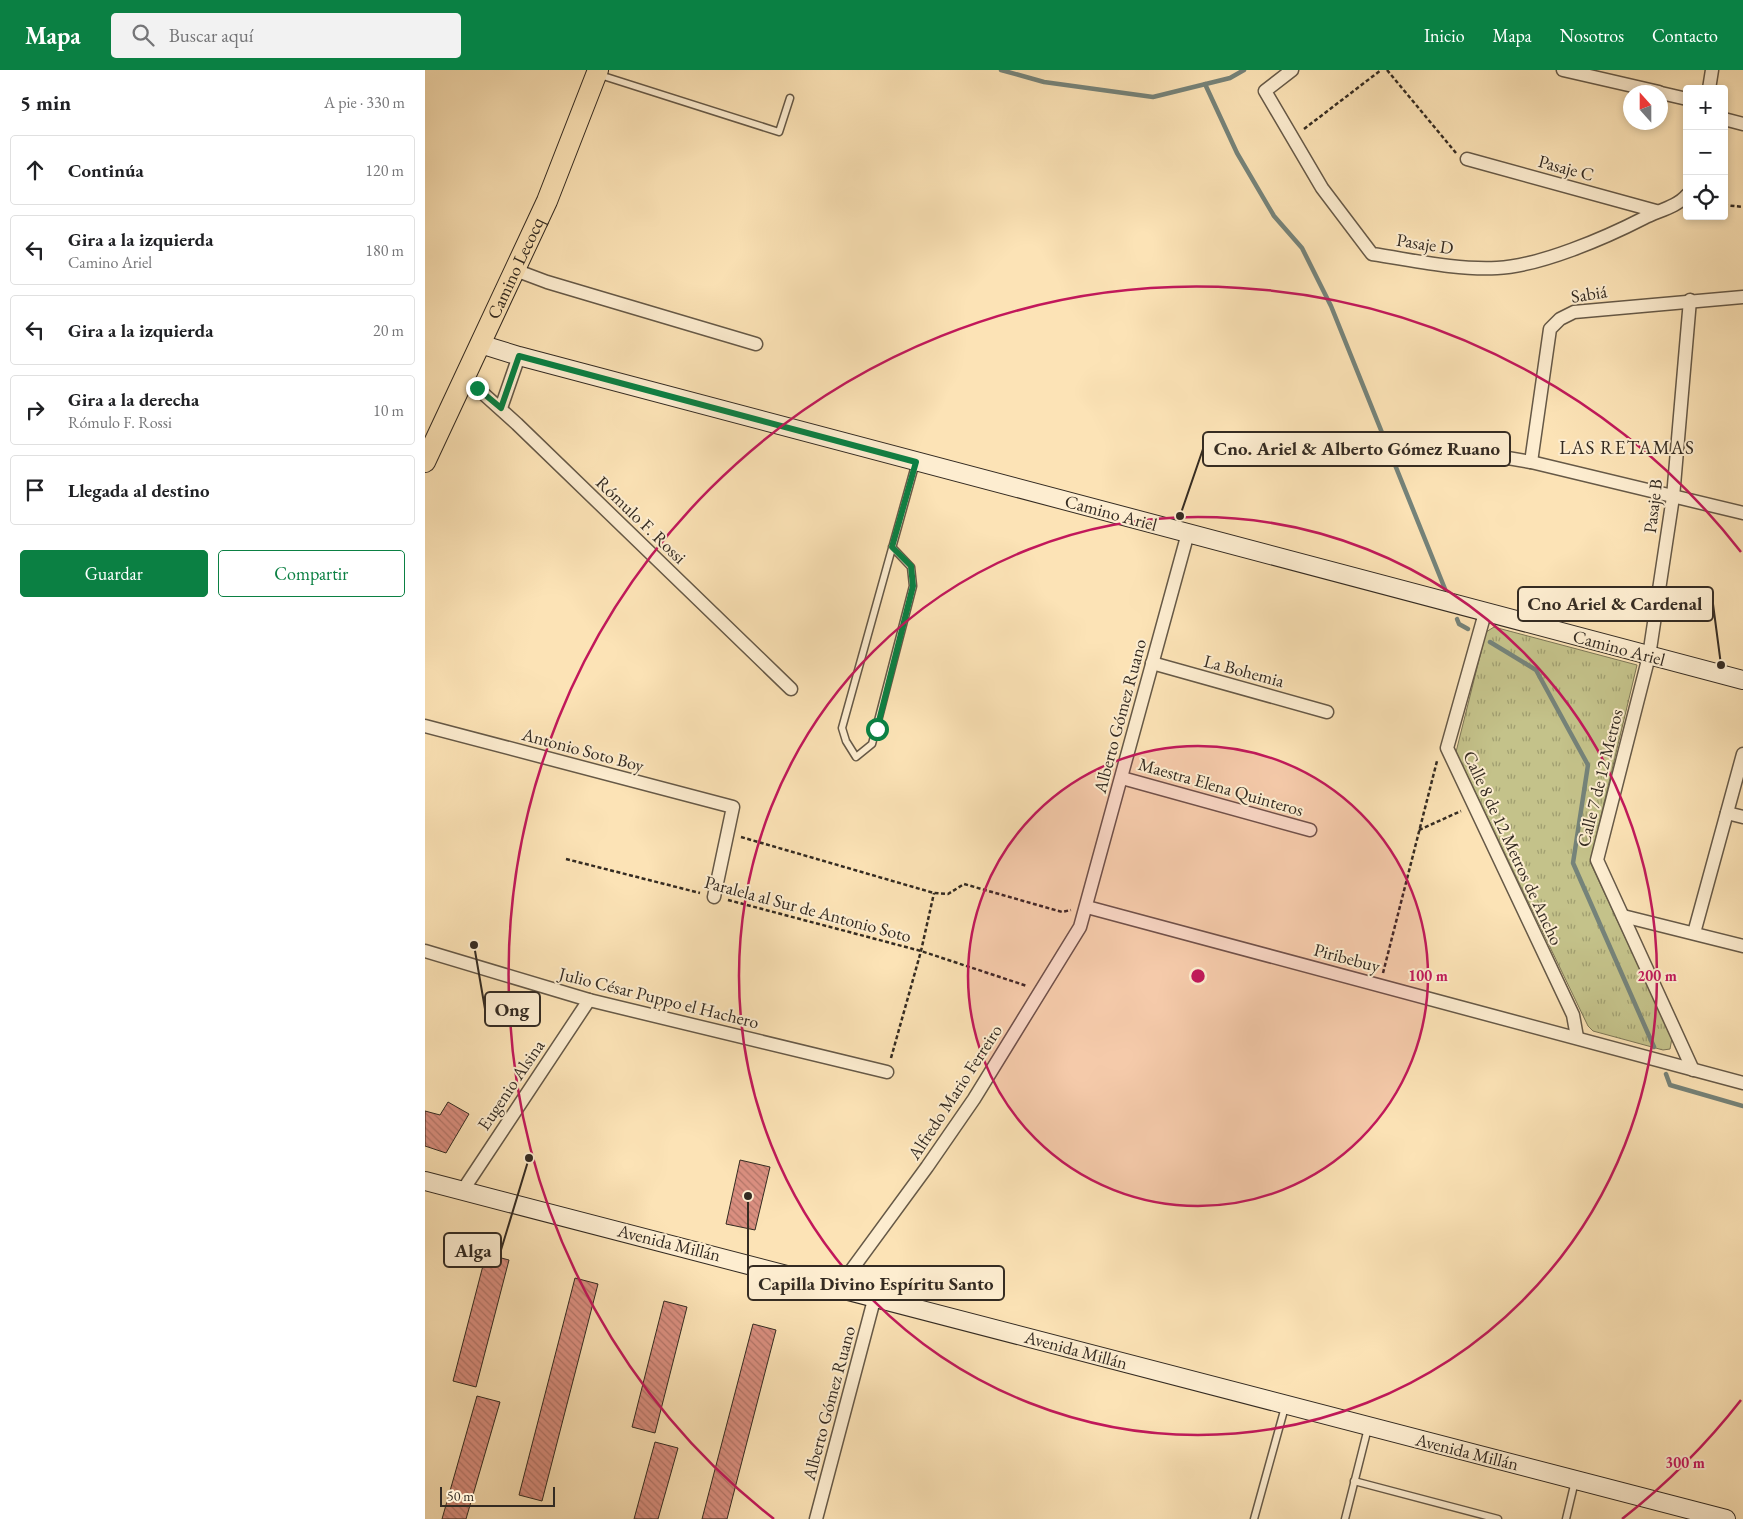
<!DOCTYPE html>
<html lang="es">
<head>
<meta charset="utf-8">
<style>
  :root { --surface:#fff; --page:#f2f2f2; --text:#202124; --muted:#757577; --line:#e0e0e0; --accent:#0b8043 }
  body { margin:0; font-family:"EB Garamond",serif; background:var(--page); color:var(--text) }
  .controls { position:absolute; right:15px; top:15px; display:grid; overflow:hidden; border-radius:5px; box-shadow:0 2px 8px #0003 }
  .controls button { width:45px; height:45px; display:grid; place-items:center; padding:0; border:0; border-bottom:1px solid var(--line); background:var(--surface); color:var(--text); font:25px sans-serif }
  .compass { position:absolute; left:1198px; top:15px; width:45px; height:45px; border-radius:50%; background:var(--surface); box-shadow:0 2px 8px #0003; rotate:339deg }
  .scale { position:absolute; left:15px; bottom:12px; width:115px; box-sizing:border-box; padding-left:5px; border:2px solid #342b22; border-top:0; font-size:14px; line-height:18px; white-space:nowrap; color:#342b22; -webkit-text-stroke:4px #fdedd0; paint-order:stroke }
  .stop { position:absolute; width:15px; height:15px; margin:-11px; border:4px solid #0b8043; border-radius:50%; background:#fff }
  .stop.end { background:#0b8043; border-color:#fff; box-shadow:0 1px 5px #0008 }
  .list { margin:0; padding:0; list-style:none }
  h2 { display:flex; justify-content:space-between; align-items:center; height:65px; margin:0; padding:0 20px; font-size:21px }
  h2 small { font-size:16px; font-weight:400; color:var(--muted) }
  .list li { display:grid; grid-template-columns:32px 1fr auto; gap:15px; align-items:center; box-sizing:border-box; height:70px; margin:0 10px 10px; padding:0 10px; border:1px solid var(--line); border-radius:5px }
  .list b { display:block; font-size:19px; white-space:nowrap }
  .list p { margin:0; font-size:16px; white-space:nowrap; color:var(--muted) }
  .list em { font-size:16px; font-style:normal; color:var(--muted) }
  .actions { display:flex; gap:10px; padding:15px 20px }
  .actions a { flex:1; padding:11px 0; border:1px solid var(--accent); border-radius:5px; text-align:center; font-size:18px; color:var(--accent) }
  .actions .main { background:var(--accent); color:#fff }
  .icon { flex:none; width:28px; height:28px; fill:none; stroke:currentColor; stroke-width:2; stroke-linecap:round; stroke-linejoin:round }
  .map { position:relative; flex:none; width:1318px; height:1449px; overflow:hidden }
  header { display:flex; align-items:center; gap:30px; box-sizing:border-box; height:70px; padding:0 25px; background:var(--accent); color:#fff }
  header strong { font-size:24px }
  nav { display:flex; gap:28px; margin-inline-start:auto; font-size:18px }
  .search { width:350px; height:45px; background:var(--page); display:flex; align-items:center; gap:12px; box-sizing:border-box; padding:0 18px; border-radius:5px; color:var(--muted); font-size:19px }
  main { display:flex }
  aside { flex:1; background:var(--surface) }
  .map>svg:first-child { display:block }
  .grass { fill:url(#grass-tufts); stroke:#7c7656 }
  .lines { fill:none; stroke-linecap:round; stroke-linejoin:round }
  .stream { stroke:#75837a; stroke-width:4.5 }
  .building { fill:url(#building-back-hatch); stroke:#342b22 }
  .lane-casing { stroke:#665947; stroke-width:9 }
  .street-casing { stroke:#665947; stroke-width:15 }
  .secondary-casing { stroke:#342b22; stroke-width:20 }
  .primary-casing { stroke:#342b22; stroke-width:22 }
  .path { stroke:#342b22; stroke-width:2.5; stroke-dasharray:4 2.5; stroke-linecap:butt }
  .lane { stroke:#fdedd0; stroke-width:6 }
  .street { stroke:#fdedd0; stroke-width:12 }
  .secondary { stroke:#fdedd0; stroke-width:18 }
  .primary { stroke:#fce3b6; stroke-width:20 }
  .route { stroke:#0b8043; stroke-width:6 }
  .ring { fill:none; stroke:#c2185b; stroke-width:2.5 }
  .labels { text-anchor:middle; stroke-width:4; stroke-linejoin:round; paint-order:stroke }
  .street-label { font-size:18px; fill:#342b22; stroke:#fdedd0 }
  .neighbourhood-label { font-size:19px; letter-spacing:1px; fill:#342b22; stroke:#fdedd0 }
  .centre { fill:#c2185b; stroke:#fdedd0; stroke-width:2.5 }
  .ring-label { font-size:15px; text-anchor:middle; font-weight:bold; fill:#c2185b; stroke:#fdedd0; stroke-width:4; stroke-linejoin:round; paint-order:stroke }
  .leader { fill:none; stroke:#342b22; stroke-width:2 }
  .callout-dot { fill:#342b22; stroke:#fdedd0; stroke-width:2 }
  .callout { fill:#fdedd0; stroke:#342b22; stroke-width:2 }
  .callout-label { font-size:19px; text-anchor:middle; font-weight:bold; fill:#342b22 }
</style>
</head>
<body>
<header>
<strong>Mapa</strong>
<div class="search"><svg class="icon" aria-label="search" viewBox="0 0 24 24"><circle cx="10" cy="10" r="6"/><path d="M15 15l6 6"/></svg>Buscar aquí</div>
<nav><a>Inicio</a><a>Mapa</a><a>Nosotros</a><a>Contacto</a></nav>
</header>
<main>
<aside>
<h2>5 min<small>A pie · 330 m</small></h2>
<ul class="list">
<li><svg class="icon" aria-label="ahead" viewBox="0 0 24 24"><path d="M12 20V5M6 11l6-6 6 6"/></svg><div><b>Continúa</b></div><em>120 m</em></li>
<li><svg class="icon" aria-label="left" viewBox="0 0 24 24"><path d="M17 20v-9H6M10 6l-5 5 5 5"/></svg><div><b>Gira a la izquierda</b><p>Camino Ariel</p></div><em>180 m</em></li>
<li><svg class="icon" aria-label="left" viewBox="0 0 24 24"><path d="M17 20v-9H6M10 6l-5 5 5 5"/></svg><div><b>Gira a la izquierda</b></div><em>20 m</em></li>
<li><svg class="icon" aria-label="right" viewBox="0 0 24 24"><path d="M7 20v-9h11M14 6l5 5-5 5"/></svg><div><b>Gira a la derecha</b><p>Rómulo F. Rossi</p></div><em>10 m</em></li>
<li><svg class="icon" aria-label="arrive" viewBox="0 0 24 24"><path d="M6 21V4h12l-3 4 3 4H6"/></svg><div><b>Llegada al destino</b></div></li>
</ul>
<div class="actions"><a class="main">Guardar</a><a>Compartir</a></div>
</aside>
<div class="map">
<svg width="1318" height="1449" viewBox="0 0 1318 1449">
  <defs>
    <pattern id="grass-tufts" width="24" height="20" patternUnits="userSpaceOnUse" patternTransform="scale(1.25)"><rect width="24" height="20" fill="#c4c28a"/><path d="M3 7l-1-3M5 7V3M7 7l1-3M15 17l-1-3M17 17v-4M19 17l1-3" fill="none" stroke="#a09e70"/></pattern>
    <pattern id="building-back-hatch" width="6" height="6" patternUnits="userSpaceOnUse" patternTransform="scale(1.25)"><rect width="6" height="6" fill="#da8f80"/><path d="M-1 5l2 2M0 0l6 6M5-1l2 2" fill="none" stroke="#b27568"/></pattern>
  </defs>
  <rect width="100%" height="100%" fill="#fce3b6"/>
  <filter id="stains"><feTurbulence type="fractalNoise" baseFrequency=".004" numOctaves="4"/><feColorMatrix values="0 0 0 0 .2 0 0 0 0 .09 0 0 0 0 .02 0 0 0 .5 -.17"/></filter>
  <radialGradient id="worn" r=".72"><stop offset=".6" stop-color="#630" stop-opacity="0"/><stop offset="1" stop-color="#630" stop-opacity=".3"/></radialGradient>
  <polygon class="grass" points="1069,557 1212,595 1165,792 1247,968 1245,979 1238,980 1168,961 1163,956 1031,682 1061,562"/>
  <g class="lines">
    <g class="stream">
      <polyline points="576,0 619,12 728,27 805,8 819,0"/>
      <polyline points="780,14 812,83 849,146 877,178 906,236 1020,519"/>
      <polyline points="1032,549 1034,554 1043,559"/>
      <polyline points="1065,572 1111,600 1163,695 1148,793 1229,977"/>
      <polyline points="1241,1004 1245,1015 1318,1036"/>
    </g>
  </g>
  <g class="building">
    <polygon points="23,1032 44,1044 21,1083 0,1076 0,1041 15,1045"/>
    <polygon points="315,1090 345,1097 330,1160 301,1154"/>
    <polygon points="61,1184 84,1190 51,1317 28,1311"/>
    <polygon points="150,1208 173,1214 117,1431 94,1425"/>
    <polygon points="239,1231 262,1237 230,1363 207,1357"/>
    <polygon points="328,1254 351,1260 302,1449 277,1449"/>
    <polygon points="52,1326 75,1332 41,1449 17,1449"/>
    <polygon points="230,1372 253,1378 233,1449 209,1449"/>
  </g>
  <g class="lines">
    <g class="lane-casing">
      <g id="lane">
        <polyline points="175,5 354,62 365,28"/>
        <polyline points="467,477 486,497 488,516 447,674 431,687 421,671 417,658 491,392"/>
        <polyline points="929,1411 1073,1449"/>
        <polyline points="829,1449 860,1337"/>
        <polyline points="920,1449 943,1358"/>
        <polyline points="1141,1449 1150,1411"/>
      </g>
    </g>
    <g class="street-casing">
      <g id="street">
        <path d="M 867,0 L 840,21 L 897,118 L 947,184 C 988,190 1030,200 1072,198 C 1115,196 1180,168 1219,148 C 1232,141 1252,137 1262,125"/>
        <polyline points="1138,0 1234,22"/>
        <polyline points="1284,19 1287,0"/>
        <polyline points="1236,23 1262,29"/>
        <polyline points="1299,49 1318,54"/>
        <polyline points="1042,89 1231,141"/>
        <polyline points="90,200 122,212 331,274"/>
        <polyline points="1265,230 1248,427 1224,586 1172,790 1268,1000"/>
        <polyline points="38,310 52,318 92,354 366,619"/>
        <polyline points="76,338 94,286"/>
        <polyline points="1036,380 1106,392 1318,443"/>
        <polyline points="1106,392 1125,259 1135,249 1149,242 1318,227"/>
        <polyline points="1060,543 1022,678 1148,945 1152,967"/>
        <polyline points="727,593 902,642"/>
        <polyline points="0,656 308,737 289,827"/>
        <polyline points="697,708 885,760"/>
        <polyline points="1302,743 1318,747"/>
        <polyline points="662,837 1318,1013"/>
        <polyline points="1198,846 1318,876"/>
        <polyline points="1269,863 1318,684"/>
        <polyline points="0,881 164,930 462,1002"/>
        <polyline points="38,1120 164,930"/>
        <polyline points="414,1217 502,1097 549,1029 655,857 763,463"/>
        <polyline points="391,1449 450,1226"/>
      </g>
    </g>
    <g class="secondary-casing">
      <g id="secondary">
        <polyline points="55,274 94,286 1318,610"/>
        <polyline points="0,1111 1301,1449"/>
      </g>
    </g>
    <g class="primary-casing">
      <g id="primary">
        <path id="s1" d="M 0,392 L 122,131 L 173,0"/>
      </g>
    </g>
    <g class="path">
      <polyline points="962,0 1031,83"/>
      <polyline points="879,59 956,0"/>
      <polyline points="1299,135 1318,137"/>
      <polyline points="994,760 1036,741"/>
      <polyline points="316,767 509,823 523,824 539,814 637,842 646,840"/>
      <polyline points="141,789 275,823"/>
      <polyline points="303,830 496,881 602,916"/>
      <polyline points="958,903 1012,691"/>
      <polyline points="466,988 496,881 509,823"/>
    </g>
    <use href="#lane" class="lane"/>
    <use href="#street" class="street"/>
    <use href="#secondary" class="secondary"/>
    <use href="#primary" class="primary"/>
  </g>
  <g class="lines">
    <polyline class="route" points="52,318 76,338 94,286 491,392 467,477 486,496 488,516 452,659"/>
  </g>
  <circle cx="773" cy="906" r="230" fill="#c2185b" fill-opacity=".12"/>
  <g class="ring">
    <circle cx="773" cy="906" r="230"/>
    <circle cx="773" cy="906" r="459"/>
    <path d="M1316 1330A689 689 0 0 1 1197 1449M349 1449A689 689 0 1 1 1316 482"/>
  </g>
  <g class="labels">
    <g class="street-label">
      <text transform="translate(1141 98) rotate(15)" y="6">Pasaje C</text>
      <text transform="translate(1000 174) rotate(9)" y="6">Pasaje D</text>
      <text dy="6" stroke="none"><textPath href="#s1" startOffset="214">Camino Lecocq</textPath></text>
      <text transform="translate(1164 224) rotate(-9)" y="6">Sabiá</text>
      <text transform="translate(1228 436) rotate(-83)" y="6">Pasaje B</text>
      <text transform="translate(686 443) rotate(15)" y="6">Camino Ariel</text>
      <text transform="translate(216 450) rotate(44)" y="6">Rómulo F. Rossi</text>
      <text transform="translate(1194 578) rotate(15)" y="6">Camino Ariel</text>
      <text transform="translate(819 601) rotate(15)" y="6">La Bohemia</text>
      <text transform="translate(695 646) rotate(-75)" y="6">Alberto Gómez Ruano</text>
      <text transform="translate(158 680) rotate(15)" y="6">Antonio Soto Boy</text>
      <text transform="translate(1175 708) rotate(-76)" y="6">Calle 7 de 12 Metros</text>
      <text transform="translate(796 717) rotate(16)" y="6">Maestra Elena Quinteros</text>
      <text transform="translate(1088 778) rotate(65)" y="6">Calle 8 de 12 Metros de Ancho</text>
      <text transform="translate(383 839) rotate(15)" y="6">Paralela al Sur de Antonio Soto</text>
      <text transform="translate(922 888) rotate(15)" y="6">Piribebuy</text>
      <text transform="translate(234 928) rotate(14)" y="6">Julio César Puppo el Hachero</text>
      <text transform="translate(86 1015) rotate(-56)" y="6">Eugenio Alsina</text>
      <text transform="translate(530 1022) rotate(-57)" y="6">Alfredo Mario Ferreiro</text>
      <text transform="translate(244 1173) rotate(14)" y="6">Avenida Millán</text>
      <text transform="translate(651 1280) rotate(15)" y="6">Avenida Millán</text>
      <text transform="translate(404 1333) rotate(-75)" y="6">Alberto Gómez Ruano</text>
      <text transform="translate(1042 1382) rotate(14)" y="6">Avenida Millán</text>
    </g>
    <g class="neighbourhood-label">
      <text x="1202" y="384">LAS RETAMAS</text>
    </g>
  </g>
  <circle cx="773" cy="906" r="8" class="centre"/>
  <g class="ring-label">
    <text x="1003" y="911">100 m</text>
    <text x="1232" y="911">200 m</text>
    <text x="1260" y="1398">300 m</text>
  </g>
  <path class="leader" d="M755 446L778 379M1296 595L1288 534M49 875L60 939M104 1088L76 1180M323 1126L323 1213"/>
  <g class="callout-dot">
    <circle cx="755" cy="446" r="5"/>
    <circle cx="1296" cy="595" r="5"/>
    <circle cx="49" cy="875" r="5"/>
    <circle cx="104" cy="1088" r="5"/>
    <circle cx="323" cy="1126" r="5"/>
  </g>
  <g class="callout">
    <rect x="778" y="362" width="307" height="34" rx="5"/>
    <rect x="1093" y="517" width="195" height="34" rx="5"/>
    <rect x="60" y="922" width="55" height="34" rx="5"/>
    <rect x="19" y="1163" width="57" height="34" rx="5"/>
    <rect x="323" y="1196" width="256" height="34" rx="5"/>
  </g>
  <g class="callout-label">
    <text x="932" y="385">Cno. Ariel &amp; Alberto Gómez Ruano</text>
    <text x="1190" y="540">Cno Ariel &amp; Cardenal</text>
    <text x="87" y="946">Ong</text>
    <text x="48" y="1187">Alga</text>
    <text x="451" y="1220">Capilla Divino Espíritu Santo</text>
  </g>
  <rect width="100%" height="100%" filter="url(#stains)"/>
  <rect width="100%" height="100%" fill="url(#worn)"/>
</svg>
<div class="controls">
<button>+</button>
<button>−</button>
<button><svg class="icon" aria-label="locate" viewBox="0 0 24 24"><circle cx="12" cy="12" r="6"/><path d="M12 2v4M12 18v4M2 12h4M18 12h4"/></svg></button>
</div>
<svg class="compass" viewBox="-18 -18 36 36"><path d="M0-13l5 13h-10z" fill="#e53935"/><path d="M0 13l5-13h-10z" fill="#757577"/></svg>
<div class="scale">50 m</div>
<div class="stop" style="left:452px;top:659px"></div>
<div class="stop end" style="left:52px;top:318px"></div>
</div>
</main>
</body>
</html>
